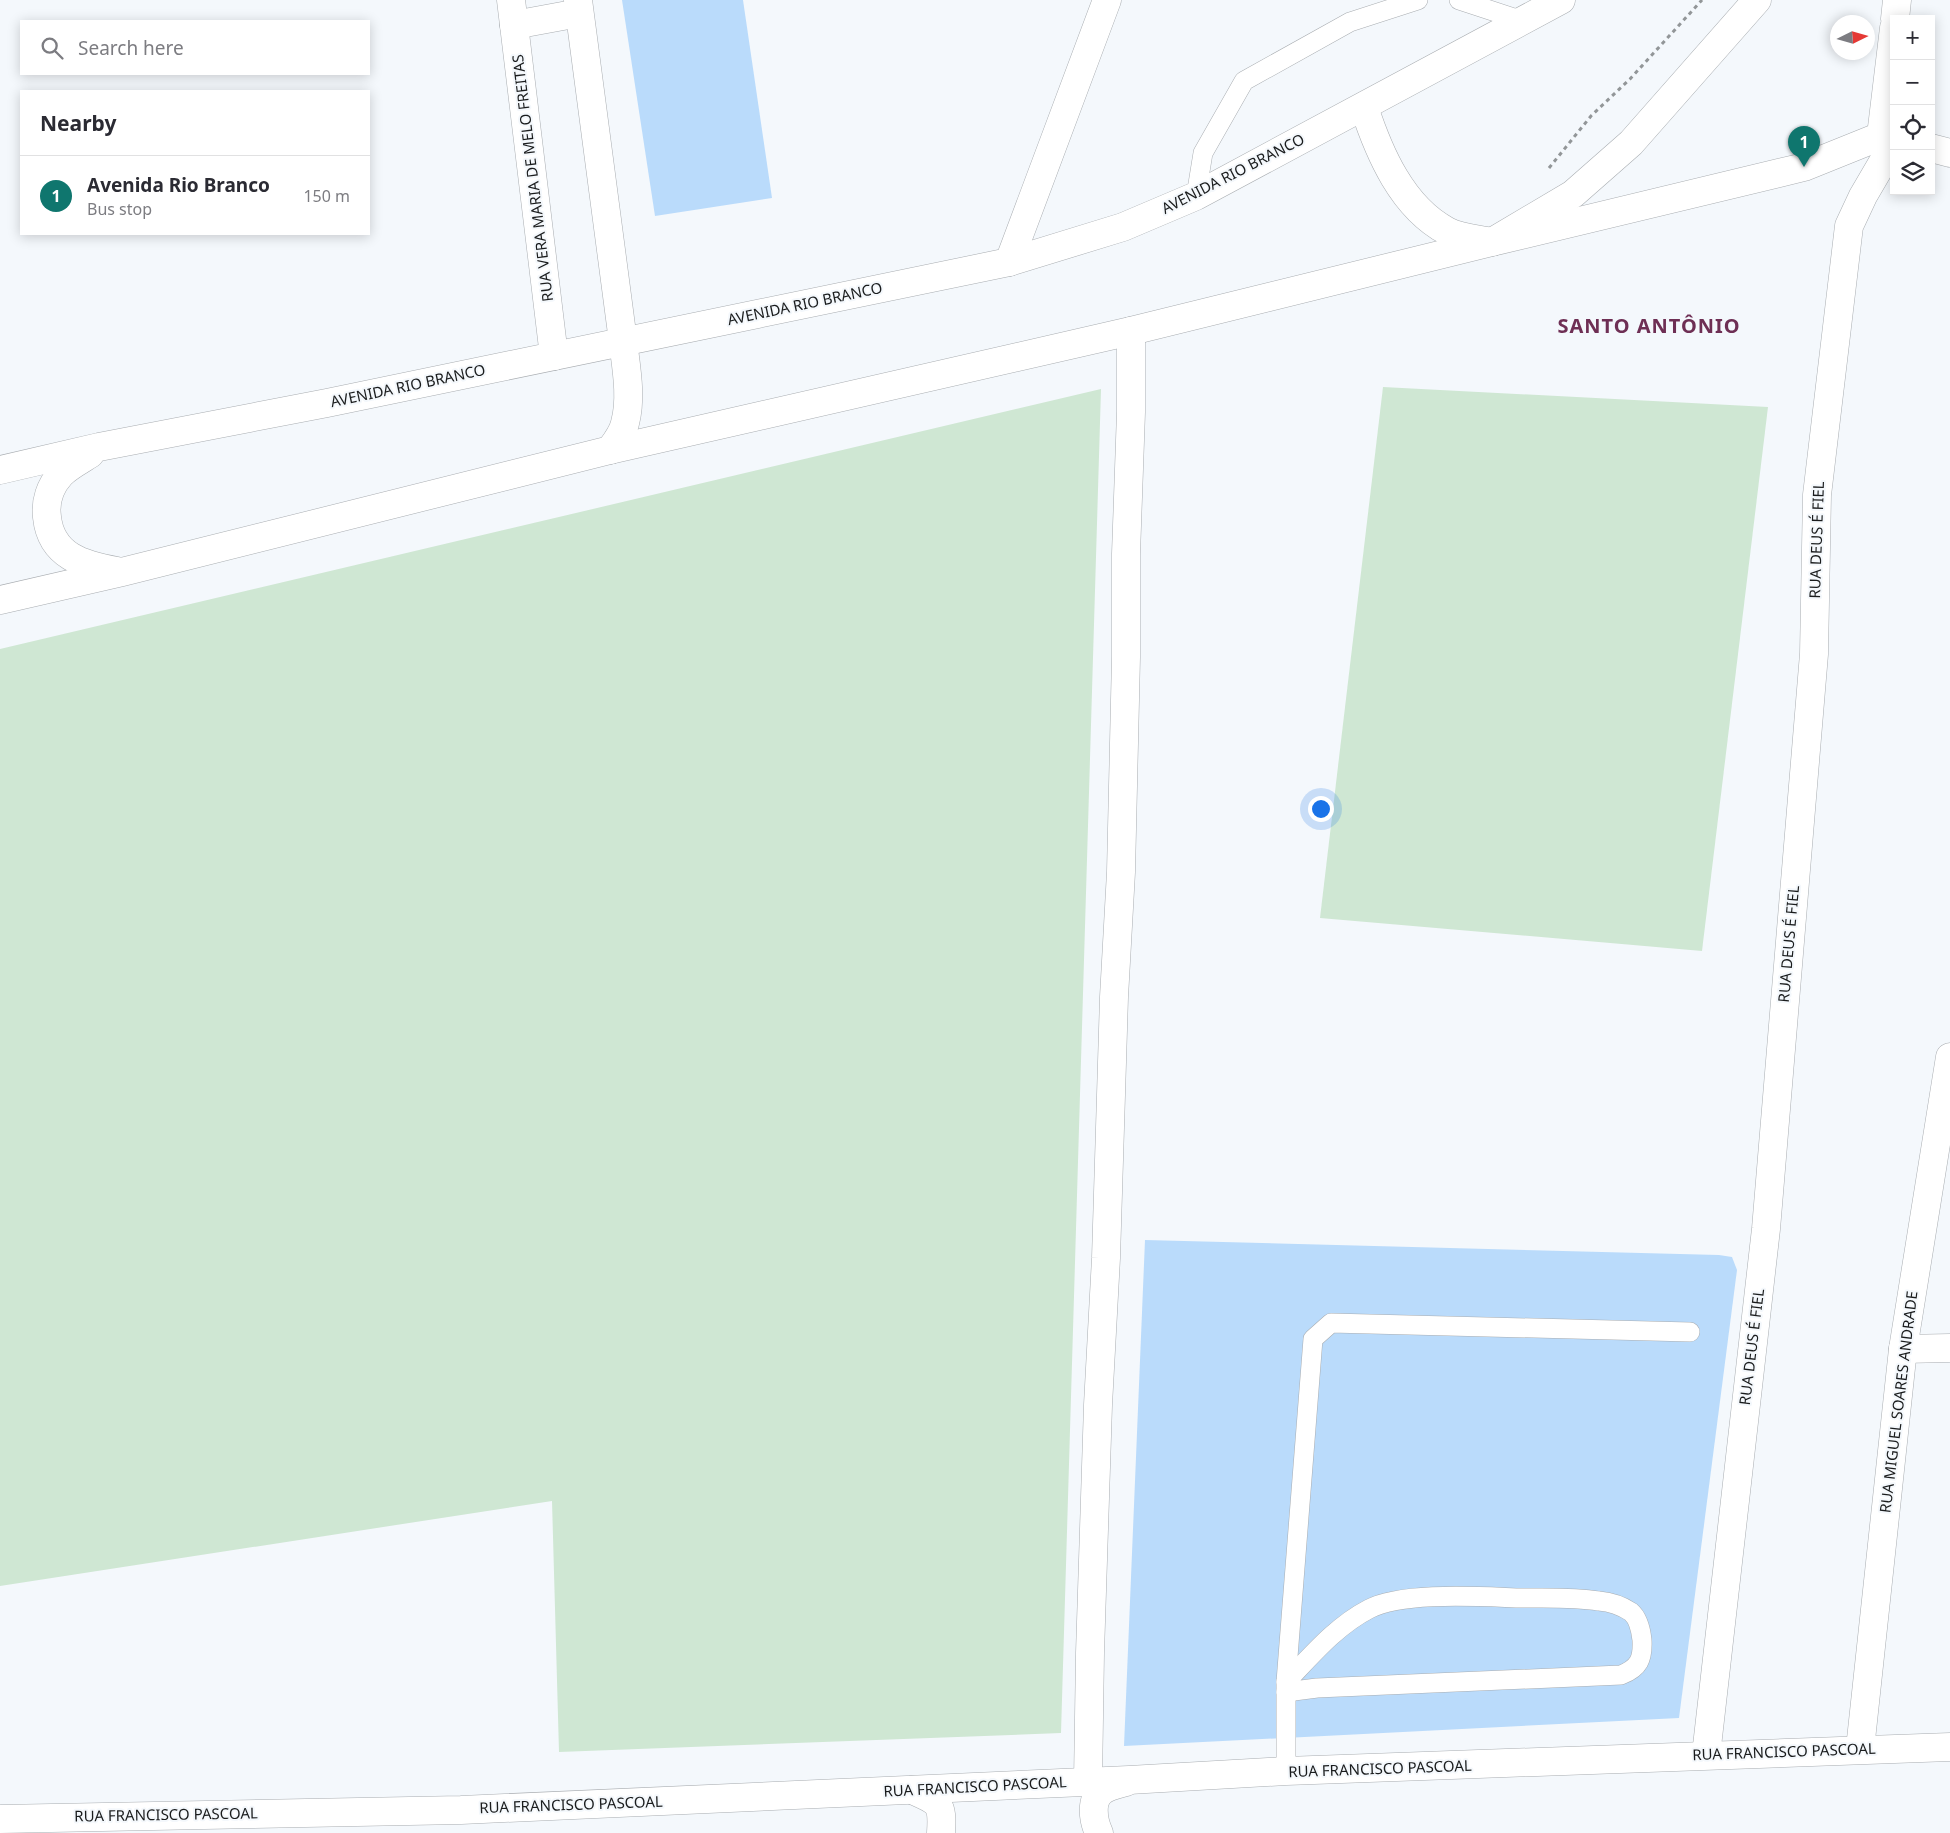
<!DOCTYPE html>
<html lang="en">
<head>
<meta charset="utf-8">
<style>
  :root { --surface:#fff; --page:#f2f2f3; --text:#2b2b33; --muted:#7c7c81; --line:#e1e1e2; --accent:#0f766e }
  body { margin:0; font-family:"Noto Sans",sans-serif; background:var(--page); color:var(--text) }
  .controls { position:absolute; right:15px; top:15px; display:grid; overflow:hidden; border-radius:0px; box-shadow:0 2px 12px #0003 }
  .controls button { width:45px; height:45px; display:grid; place-items:center; padding:0; border:0; border-bottom:1px solid var(--line); background:var(--surface); color:var(--text); font:25px sans-serif }
  .compass { position:absolute; left:1830px; top:15px; width:45px; height:45px; border-radius:50%; background:var(--surface); box-shadow:0 2px 12px #0003; rotate:85deg }
  .you { position:absolute; left:1320px; top:808px; width:18px; height:18px; margin:-12px; border:4px solid #fff; border-radius:50%; background:#1a73e8; box-shadow:0 0 0 8px #1a73e833 }
  .badge { display:grid; place-items:center; width:32px; height:32px; border-radius:50%; background:var(--accent); color:#fff; font-size:16px; font-weight:700 }
  .pin { position:absolute; translate:-50% -41px; filter:drop-shadow(0 1px 2px #0008) }
  .pin::after { content:''; position:absolute; top:26px; width:18px; height:15px; background:inherit; clip-path:polygon(0 0,100% 0,50% 100%) }
  .list { margin:0; padding:0; list-style:none }
  h2 { display:flex; justify-content:space-between; align-items:center; height:65px; margin:0; padding:0 20px; font-size:21px }
  h2 small { font-size:16px; font-weight:400; color:var(--muted) }
  .list li { display:grid; grid-template-columns:32px 1fr auto; gap:15px; align-items:center; box-sizing:border-box; height:80px; padding:0 20px; border-top:1px solid var(--line) }
  .list b { display:block; font-size:19px; white-space:nowrap }
  .list p { margin:0; font-size:16px; white-space:nowrap; color:var(--muted) }
  .list em { font-size:16px; font-style:normal; color:var(--muted) }
  .icon { flex:none; width:28px; height:28px; fill:none; stroke:currentColor; stroke-width:2; stroke-linecap:round; stroke-linejoin:round }
  .map { position:relative; flex:none; width:1950px; height:1833px; overflow:hidden }
  .search { position:absolute; background:var(--surface); box-shadow:0 2px 12px #0003; left:20px; top:20px; width:350px; height:55px; display:flex; align-items:center; gap:12px; box-sizing:border-box; padding:0 18px; border-radius:0px; color:var(--muted); font-size:19px }
  .panel { position:absolute; background:var(--surface); box-shadow:0 2px 12px #0003; left:20px; top:90px; width:350px; height:145px; border-radius:0px }
  .map>svg:first-child { display:block }
  .green { fill:#cfe7d3 }
  .building { fill:#badbfb }
  .lines { fill:none; stroke-linecap:round; stroke-linejoin:round }
  .lane-casing { stroke:#a9adb1; stroke-width:20 }
  .street-casing { stroke:#a9adb1; stroke-width:29 }
  .secondary-casing { stroke:#a9adb1; stroke-width:29 }
  .path { stroke:#929698; stroke-width:3; stroke-dasharray:4 4; stroke-linecap:butt }
  .lane { stroke:#fff; stroke-width:19 }
  .street { stroke:#fff; stroke-width:28 }
  .secondary { stroke:#fff; stroke-width:28 }
  .labels { text-anchor:middle; stroke-width:4; stroke-linejoin:round; paint-order:stroke }
  .street-label { font-size:15px; fill:#1a1c1d; stroke:#f4f8fc }
  .district-label { font-size:20px; font-weight:bold; letter-spacing:1px; fill:#6e2f54; stroke:#f4f8fc }
</style>
</head>
<body>
<div class="map">
<svg width="1950" height="1833" viewBox="0 0 1950 1833">
  <rect width="100%" height="100%" fill="#f4f8fc"/>
  <g class="green">
    <polygon points="1383,387 1768,407 1702,951 1320,918"/>
    <polygon points="1101,389 1061,1733 559,1752 552,1501 0,1586 0,649"/>
  </g>
  <g class="building">
    <polygon points="622,0 743,0 772,198 655,216"/>
    <polygon points="1145,1240 1719,1255 1732,1257 1737,1270 1679,1718 1124,1746"/>
  </g>
  <g class="lines">
    <g class="lane-casing">
      <g id="lane">
        <polyline points="1459,0 1523,21"/>
        <polyline points="1196,196 1203,153 1244,81 1350,22 1418,0"/>
        <path d="M 1286,1692 L 1317,1688 L 1621,1675 C 1639,1668 1643,1659 1642,1640 C 1641,1631 1638,1618 1631,1612 C 1622,1606 1610,1602 1599,1601 C 1574,1597 1548,1598 1523,1598 C 1484,1597 1403,1591 1369,1609 C 1336,1626 1311,1656 1286,1682"/>
        <polyline points="1286,1771 1286,1682 1313,1339 1331,1323 1690,1332"/>
      </g>
    </g>
    <g class="street-casing">
      <g id="street">
        <polyline points="511,0 554,356"/>
        <polyline points="578,0 623,341"/>
        <polyline points="1895,19 1897,0"/>
        <polyline points="514,25 579,13"/>
        <path d="M 1364,107 C 1379,153 1402,207 1447,231 C 1460,238 1478,239 1492,242 L 1804,167 L 1881,136 L 1894,140"/>
        <polyline points="1881,136 1894,28"/>
        <polyline points="1931,148 1950,153"/>
        <polyline points="1009,262 1107,0"/>
        <polyline points="1903,1349 1950,1348"/>
        <polyline points="1860,1749 1903,1349 1950,1057"/>
        <polyline points="1706,1755 1766,1229 1814,654 1817,495 1849,226 1863,196 1894,143"/>
        <polyline points="1088,1782 1090,1653 1098,1405 1106,1258 1114,997 1121,872 1126,657 1126,554 1131,412 1131,331"/>
        <path d="M 912,1790 C 939,1802 943,1802 941,1833"/>
        <polyline points="0,1819 461,1810 1129,1780 1286,1771 1950,1747"/>
        <path d="M 1099,1833 C 1093,1820 1090,1800 1102,1791 C 1108,1786 1119,1784 1126,1782"/>
      </g>
    </g>
    <g class="secondary-casing">
      <g id="secondary">
        <path d="M 610,450 C 616,442 623,433 625,423 C 632,397 626,367 623,341"/>
        <path d="M 90,454 C 81,460 69,466 61,474 C 50,486 45,502 47,517 C 51,556 83,565 117,571"/>
        <polyline points="0,470 99,447 327,403 1009,262 1123,227 1196,196 1561,0"/>
        <polyline points="0,600 122,572 610,450 1131,331 1492,242 1573,194 1631,143 1757,0"/>
      </g>
    </g>
    <polyline class="path" points="1549,168 1591,116 1630,79 1702,0"/>
    <use href="#lane" class="lane"/>
    <use href="#street" class="street"/>
    <use href="#secondary" class="secondary"/>
  </g>
  <g class="labels">
    <g class="street-label">
      <text transform="translate(1233 174) rotate(-27)" y="5">AVENIDA RIO BRANCO</text>
      <text transform="translate(533 178) rotate(-97)" y="5">RUA VERA MARIA DE MELO FREITAS</text>
      <text transform="translate(805 304) rotate(-12)" y="5">AVENIDA RIO BRANCO</text>
      <text transform="translate(408 386) rotate(-12)" y="5">AVENIDA RIO BRANCO</text>
      <text transform="translate(1817 540) rotate(-88)" y="5">RUA DEUS É FIEL</text>
      <text transform="translate(1789 944) rotate(-85)" y="5">RUA DEUS É FIEL</text>
      <text transform="translate(1752 1347) rotate(-83)" y="5">RUA DEUS É FIEL</text>
      <text transform="translate(1899 1402) rotate(-83)" y="5">RUA MIGUEL SOARES ANDRADE</text>
      <text transform="translate(1784 1752) rotate(-2)" y="5">RUA FRANCISCO PASCOAL</text>
      <text transform="translate(1380 1769) rotate(-2)" y="5">RUA FRANCISCO PASCOAL</text>
      <text transform="translate(975 1787) rotate(-3)" y="5">RUA FRANCISCO PASCOAL</text>
      <text transform="translate(571 1805) rotate(-2)" y="5">RUA FRANCISCO PASCOAL</text>
      <text transform="translate(166 1815) rotate(-1)" y="5">RUA FRANCISCO PASCOAL</text>
    </g>
    <g class="district-label">
      <text x="1649" y="333">SANTO ANTÔNIO</text>
    </g>
  </g>
</svg>
<div class="controls">
<button>+</button>
<button>−</button>
<button><svg class="icon" aria-label="locate" viewBox="0 0 24 24"><circle cx="12" cy="12" r="6"/><path d="M12 2v4M12 18v4M2 12h4M18 12h4"/></svg></button>
<button><svg class="icon" aria-label="layers" viewBox="0 0 24 24"><path d="M12 4l9 5-9 5-9-5zM3 14l9 5 9-5"/></svg></button>
</div>
<svg class="compass" viewBox="-18 -18 36 36"><path d="M0-13l5 13h-10z" fill="#e53935"/><path d="M0 13l5-13h-10z" fill="#7c7c81"/></svg>
<div class="you"></div>
<div class="pin badge" style="left:1804px;top:167px">1</div>
<div class="search"><svg class="icon" aria-label="search" viewBox="0 0 24 24"><circle cx="10" cy="10" r="6"/><path d="M15 15l6 6"/></svg>Search here</div>
<section class="panel">
<h2>Nearby<small></small></h2>
<ul class="list">
<li><span class="badge">1</span><div><b>Avenida Rio Branco</b><p>Bus stop</p></div><em>150 m</em></li>
</ul>
</section>
</div>
</body>
</html>
